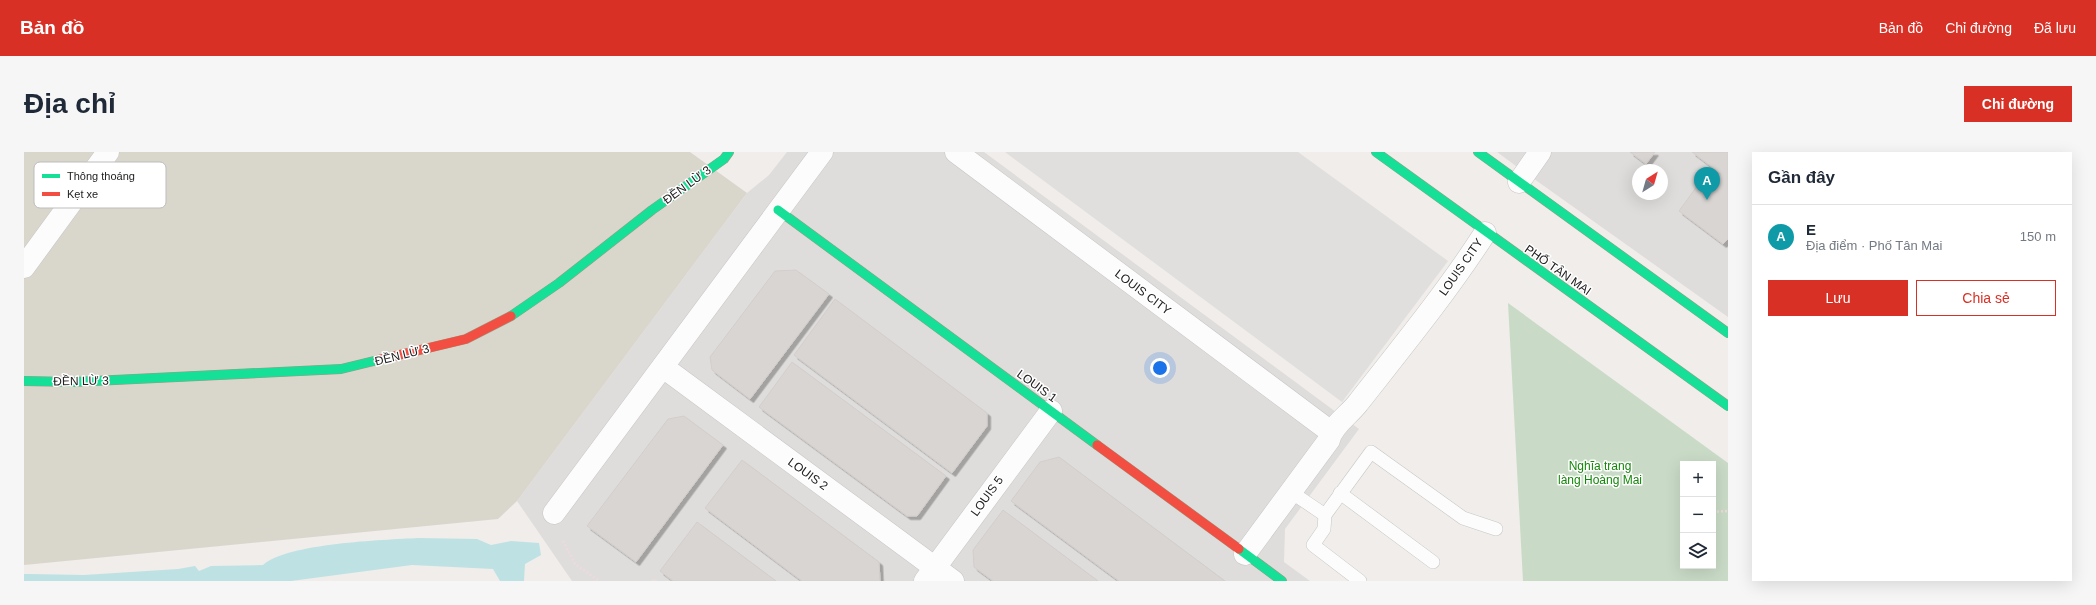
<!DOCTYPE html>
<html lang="vi">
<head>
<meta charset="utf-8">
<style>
  :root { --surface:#fff; --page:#f6f6f7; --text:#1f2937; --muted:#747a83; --line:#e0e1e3; --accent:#d93025 }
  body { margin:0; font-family:Arial,sans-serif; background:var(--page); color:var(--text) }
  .controls { position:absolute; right:12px; bottom:12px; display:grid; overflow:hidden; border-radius:0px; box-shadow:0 4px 16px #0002 }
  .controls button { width:36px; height:36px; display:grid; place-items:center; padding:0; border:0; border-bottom:1px solid var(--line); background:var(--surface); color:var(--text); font:20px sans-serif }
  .compass { position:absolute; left:1608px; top:12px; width:36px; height:36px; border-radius:50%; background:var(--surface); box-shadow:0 4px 16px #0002; rotate:37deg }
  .you { position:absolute; left:1136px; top:216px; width:14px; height:14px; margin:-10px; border:3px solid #fff; border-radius:50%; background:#1a73e8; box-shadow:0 0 0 6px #1a73e833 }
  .badge { display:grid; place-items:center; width:26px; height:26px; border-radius:50%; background:var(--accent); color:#fff; font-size:13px; font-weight:700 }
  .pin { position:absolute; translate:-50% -33px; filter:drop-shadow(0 1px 2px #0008) }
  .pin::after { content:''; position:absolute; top:21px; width:14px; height:12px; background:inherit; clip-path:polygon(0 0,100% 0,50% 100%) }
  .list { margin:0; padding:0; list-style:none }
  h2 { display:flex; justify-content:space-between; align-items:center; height:52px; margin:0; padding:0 16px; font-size:17px }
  h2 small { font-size:13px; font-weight:400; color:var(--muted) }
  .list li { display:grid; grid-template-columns:26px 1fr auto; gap:12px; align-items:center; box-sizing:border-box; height:64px; padding:0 16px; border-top:1px solid var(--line) }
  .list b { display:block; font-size:15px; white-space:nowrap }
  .list p { margin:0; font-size:13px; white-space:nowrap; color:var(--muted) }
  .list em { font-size:13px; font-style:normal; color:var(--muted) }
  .actions { display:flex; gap:8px; padding:12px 16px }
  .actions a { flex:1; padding:9px 0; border:1px solid var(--accent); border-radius:0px; text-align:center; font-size:14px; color:var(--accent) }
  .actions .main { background:var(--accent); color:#fff }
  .icon { flex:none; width:22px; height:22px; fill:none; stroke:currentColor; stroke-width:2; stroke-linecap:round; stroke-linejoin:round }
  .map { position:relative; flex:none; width:1704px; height:429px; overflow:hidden; border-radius:0px }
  header { display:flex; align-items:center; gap:24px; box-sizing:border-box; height:56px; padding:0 20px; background:var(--accent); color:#fff }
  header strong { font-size:19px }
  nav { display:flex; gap:22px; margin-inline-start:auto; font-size:14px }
  .intro { display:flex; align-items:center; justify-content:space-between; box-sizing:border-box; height:96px; padding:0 24px }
  h1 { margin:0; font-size:28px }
  .button { padding:10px 18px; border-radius:0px; background:var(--accent); color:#fff; font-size:14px; font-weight:700 }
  main { display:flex; gap:24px; padding:0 24px }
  aside { flex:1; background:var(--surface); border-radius:0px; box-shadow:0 4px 16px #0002 }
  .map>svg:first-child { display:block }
  .residential { fill:#dfdddc; fill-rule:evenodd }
  .construction { fill:#d9d6cc }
  .cemetery { fill:#c9dbc6; fill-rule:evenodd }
  .parking { fill:#e0dfde }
  .water { fill:#bee2e3 }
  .building { fill:#d8d5d3; stroke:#d3cecc; filter:url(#shadow) }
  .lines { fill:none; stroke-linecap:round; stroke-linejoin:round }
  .lane-casing { stroke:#c7c6c5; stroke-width:14 }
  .street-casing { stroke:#c7c6c5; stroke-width:23 }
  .fast-casing { stroke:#9c9980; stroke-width:10 }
  .jam-casing { stroke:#9c9980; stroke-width:10 }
  .path { stroke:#eddbdc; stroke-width:2.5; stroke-dasharray:2 2; stroke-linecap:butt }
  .lane { stroke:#fdfcfc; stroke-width:13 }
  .street { stroke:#fdfcfc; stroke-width:22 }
  .fast { stroke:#16e098; stroke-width:9 }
  .jam { stroke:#f24e42; stroke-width:9 }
  .labels { text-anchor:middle; stroke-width:3; stroke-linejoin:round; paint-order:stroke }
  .street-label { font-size:12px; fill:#222; stroke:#fff }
  .park-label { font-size:12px; fill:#138708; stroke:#fff }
  .key { fill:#fff; stroke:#bdbdbd; stroke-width:1 }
  .key-label { font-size:11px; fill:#222 }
</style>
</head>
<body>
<header>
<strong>Bản đồ</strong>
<nav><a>Bản đồ</a><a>Chỉ đường</a><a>Đã lưu</a></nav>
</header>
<div class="intro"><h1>Địa chỉ</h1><a class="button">Chỉ đường</a></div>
<main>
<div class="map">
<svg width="1704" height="429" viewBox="0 0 1704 429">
  <defs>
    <filter id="shadow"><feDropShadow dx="3.5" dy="3.5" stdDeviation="0" flood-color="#0004"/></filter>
  </defs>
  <rect width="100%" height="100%" fill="#f0edea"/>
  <g class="residential">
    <polygon points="763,0 960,0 1335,277 1261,377 1260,410 1286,429 548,429 493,349 723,41 745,23"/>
    <path d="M 1473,0 L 1704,0 L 1704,165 L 1492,14 ZM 1614,18 L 1638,18 L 1638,42 L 1614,42 Z"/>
  </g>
  <polygon class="construction" points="0,0 666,0 723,41 493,349 474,367 0,413"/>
  <path class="cemetery" d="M 1484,151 L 1704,311 L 1704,429 L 1499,429 ZM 1659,312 L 1689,312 L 1689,414 L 1659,414 Z"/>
  <polygon class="parking" points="981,0 1274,0 1424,109 1318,250"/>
  <path class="water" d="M 394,386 L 453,387 L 467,393 L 487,389 L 515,391 L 517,403 L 501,412 L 500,429 L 476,429 L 469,417 L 388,413 L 267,429 L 0,429 L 0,422 L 5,422 L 60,423 L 154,417 L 171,414 L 175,419 L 187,414 L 239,413 C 264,391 359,388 394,386 Z"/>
  <g class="building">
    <polygon points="1606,0 1631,0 1622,12"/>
    <polygon points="1668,0 1704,0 1704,87 1699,92 1655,59 1676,30 1686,37 1697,22"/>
    <polygon points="772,118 805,142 726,247 688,218 686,205 751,119"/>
    <polygon points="811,147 963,261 963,274 928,321 770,203"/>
    <polygon points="768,210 922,324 893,364 883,364 735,255"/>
    <polygon points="660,264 699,293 612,410 563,374 644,267"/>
    <polygon points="1035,305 1201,429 1095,429 987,349 1016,310"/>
    <polygon points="718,308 855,410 856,429 778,429 681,356"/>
    <polygon points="979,358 1074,429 969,429 950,415 949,398"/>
    <polygon points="673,370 752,429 649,429 636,419"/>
  </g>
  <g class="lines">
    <g class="lane-casing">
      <g id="lane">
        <polyline points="1267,340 1301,363"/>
        <polyline points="1316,341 1409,410"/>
        <polyline points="1336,429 1289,393 1300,377 1301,363 1347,300 1439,366 1472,377"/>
      </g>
    </g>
    <g class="street-casing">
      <g id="street">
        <polyline points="932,0 1307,280"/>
        <polyline points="1495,30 1516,0"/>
        <polyline points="0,115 84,0"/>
        <polyline points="639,215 929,429"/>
        <polyline points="530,361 798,0"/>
        <path d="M 1221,402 L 1305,288 C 1308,273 1325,263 1334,251 C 1378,195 1423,140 1461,81"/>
        <polyline points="901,429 1027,259"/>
      </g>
    </g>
    <g class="fast-casing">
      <g id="fast">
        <polyline points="1352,0 1704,254"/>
        <polyline points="1454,0 1704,181"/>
        <polyline points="754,58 1073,293"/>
        <polyline points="487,164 535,131 628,58 700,7 705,0"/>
        <polyline points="0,229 49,230 317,217 354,208"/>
        <polyline points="1215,397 1258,429"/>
      </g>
    </g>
    <g class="jam-casing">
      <g id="jam">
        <polyline points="354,208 442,187 487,164"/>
        <polyline points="1073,293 1215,397"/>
      </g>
    </g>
    <g class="path">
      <polyline points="1689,360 1704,359"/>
      <polyline points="539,389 551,412 575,429"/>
      <polyline points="628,429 630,427 632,429"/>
    </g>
    <use href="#lane" class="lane"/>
    <use href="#street" class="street"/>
    <use href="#fast" class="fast"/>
    <use href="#jam" class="jam"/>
  </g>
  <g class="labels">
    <g class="street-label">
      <text transform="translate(663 33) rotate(-36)" y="4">ĐỀN LỪ 3</text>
      <text transform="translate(1437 115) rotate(-55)" y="4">LOUIS CITY</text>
      <text transform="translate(1534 118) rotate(35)" y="4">PHỐ TÂN MAI</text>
      <text transform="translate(1119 140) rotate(37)" y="4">LOUIS CITY</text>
      <text transform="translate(378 203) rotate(-14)" y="4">ĐỀN LỪ 3</text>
      <text transform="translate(57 229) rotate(-1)" y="4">ĐỀN LỪ 3</text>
      <text transform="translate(1013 234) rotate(36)" y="4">LOUIS 1</text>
      <text transform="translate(784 322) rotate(36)" y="4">LOUIS 2</text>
      <text transform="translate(963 344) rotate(-54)" y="4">LOUIS 5</text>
    </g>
    <g class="park-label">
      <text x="1576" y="318">Nghĩa trang<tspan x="1576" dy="14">làng Hoàng Mai</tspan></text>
    </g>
  </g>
  <rect x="10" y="10" width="132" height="46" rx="6" class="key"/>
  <rect x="18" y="22" width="18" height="4" fill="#16e098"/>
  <rect x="18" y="40" width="18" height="4" fill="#f24e42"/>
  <g class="key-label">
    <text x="43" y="28">Thông thoáng</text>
    <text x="43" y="46">Kẹt xe</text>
  </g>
</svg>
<div class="controls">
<button>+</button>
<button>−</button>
<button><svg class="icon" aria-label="layers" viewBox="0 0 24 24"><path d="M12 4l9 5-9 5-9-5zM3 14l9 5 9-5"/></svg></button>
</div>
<svg class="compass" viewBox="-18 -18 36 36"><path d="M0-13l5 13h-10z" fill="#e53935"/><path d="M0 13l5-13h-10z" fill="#747a83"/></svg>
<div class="you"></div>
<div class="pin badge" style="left:1683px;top:48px;background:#0f9aa8">A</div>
</div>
<aside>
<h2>Gần đây<small></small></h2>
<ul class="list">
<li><span class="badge" style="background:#0f9aa8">A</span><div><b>E</b><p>Địa điểm · Phố Tân Mai</p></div><em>150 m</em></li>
</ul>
<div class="actions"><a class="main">Lưu</a><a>Chia sẻ</a></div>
</aside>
</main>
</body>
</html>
